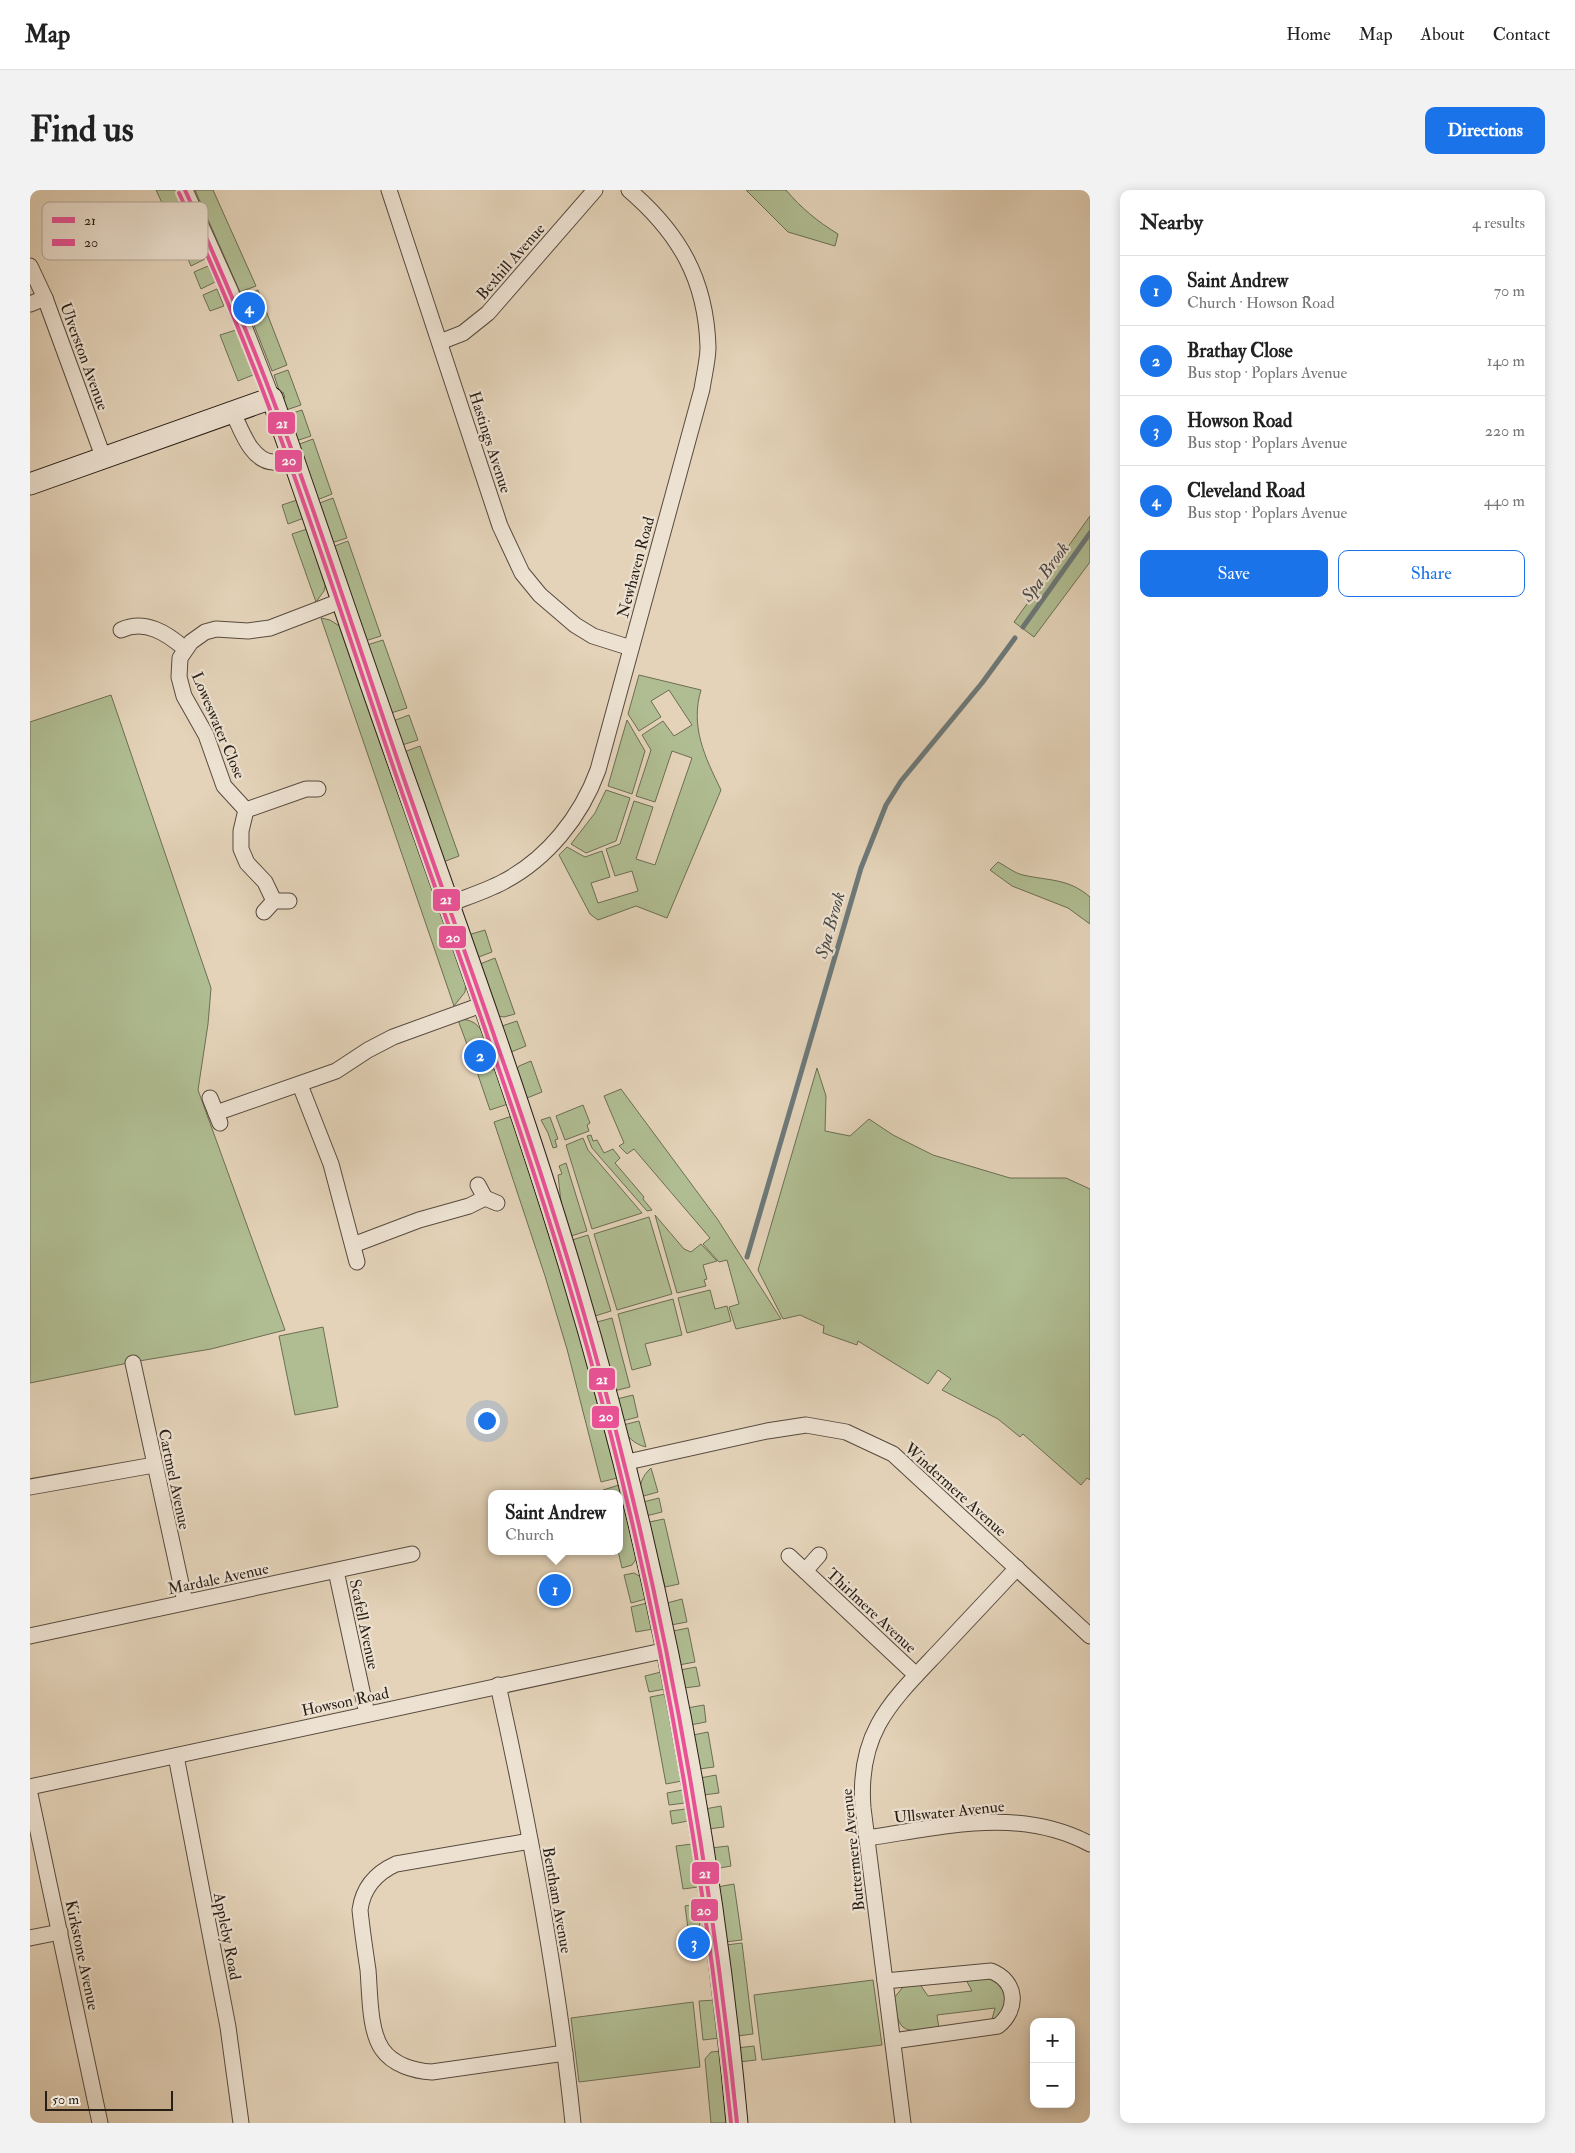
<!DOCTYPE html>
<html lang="en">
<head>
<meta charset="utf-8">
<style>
  :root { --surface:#fff; --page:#f2f2f2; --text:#222; --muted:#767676; --line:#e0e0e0; --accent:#1a73e8 }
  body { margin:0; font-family:"IM FELL Double Pica",serif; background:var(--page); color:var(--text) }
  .controls { position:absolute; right:15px; bottom:15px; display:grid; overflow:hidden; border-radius:10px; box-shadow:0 2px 12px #0003 }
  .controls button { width:45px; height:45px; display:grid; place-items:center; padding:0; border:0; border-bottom:1px solid var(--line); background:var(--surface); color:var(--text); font:25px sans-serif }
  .scale { position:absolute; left:15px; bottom:12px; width:128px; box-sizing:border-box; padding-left:5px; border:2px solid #281e16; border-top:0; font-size:14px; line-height:18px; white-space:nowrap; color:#281e16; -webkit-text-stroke:4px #ede2d2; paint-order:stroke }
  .you { position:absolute; left:456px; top:1230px; width:18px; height:18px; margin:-12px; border:4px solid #fff; border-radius:50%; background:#1a73e8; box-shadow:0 0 0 8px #1a73e833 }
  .badge { display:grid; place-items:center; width:32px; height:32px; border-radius:50%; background:var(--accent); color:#fff; font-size:16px; font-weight:700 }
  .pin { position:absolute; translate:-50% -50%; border:2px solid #fff; box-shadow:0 1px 5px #0006 }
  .popup { position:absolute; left:458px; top:1300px; width:135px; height:65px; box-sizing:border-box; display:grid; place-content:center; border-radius:10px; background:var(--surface); filter:drop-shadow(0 1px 4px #0005); font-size:16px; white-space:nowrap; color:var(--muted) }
  .popup b { font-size:19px; color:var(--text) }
  .popup::after { content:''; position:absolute; left:50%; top:100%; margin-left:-10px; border:10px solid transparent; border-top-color:var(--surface) }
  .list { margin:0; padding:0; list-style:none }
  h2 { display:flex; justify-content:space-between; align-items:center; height:65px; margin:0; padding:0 20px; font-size:21px }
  h2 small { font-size:16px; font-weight:400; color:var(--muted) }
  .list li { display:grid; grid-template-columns:32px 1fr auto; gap:15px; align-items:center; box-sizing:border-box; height:70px; padding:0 20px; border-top:1px solid var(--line) }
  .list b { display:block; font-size:19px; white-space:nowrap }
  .list p { margin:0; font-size:16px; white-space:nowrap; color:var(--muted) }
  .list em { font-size:16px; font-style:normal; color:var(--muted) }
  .actions { display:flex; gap:10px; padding:15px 20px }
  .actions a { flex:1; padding:11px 0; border:1px solid var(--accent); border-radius:10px; text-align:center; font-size:18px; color:var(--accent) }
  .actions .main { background:var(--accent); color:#fff }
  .map { position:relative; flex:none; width:1060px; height:1933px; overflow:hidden; border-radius:10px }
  header { display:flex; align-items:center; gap:30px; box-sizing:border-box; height:70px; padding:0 25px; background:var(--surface); border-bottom:1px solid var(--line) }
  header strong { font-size:24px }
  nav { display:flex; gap:28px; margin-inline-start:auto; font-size:18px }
  .intro { display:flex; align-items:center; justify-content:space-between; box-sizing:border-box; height:120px; padding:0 30px }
  h1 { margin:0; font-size:35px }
  .button { padding:12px 22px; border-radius:10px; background:var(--accent); color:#fff; font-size:18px; font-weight:700 }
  main { display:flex; gap:30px; padding:0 30px }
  aside { flex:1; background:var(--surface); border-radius:10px; box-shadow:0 2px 12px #0003 }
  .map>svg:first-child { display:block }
  .green { fill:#b0bd92; stroke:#6c6e54 }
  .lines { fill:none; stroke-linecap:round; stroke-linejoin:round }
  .stream { stroke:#6d7979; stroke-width:5 }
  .street-casing { stroke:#574b3f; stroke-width:17 }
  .secondary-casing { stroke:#281e16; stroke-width:23 }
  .street { stroke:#ede2d2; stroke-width:15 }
  .secondary { stroke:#ede2d2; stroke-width:21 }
  .bus-1-casing { stroke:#ede2d2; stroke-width:8 }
  .bus-2-casing { stroke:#ede2d2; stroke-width:8 }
  .bus-1 { stroke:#ea5297; stroke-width:4 }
  .bus-2 { stroke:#ea5297; stroke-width:4 }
  .labels { text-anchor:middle; stroke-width:4.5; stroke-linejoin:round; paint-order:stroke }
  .street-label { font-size:16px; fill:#281e16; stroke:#ede2d2 }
  .water-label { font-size:18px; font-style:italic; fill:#4a4b48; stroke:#ede2d2 }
  .key { fill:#ede2d2; stroke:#b2a79a; stroke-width:1 }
  .key-label { font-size:14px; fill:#281e16 }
  .line-badge { stroke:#ede2d2; stroke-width:2 }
  .badge-label { font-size:14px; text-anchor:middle; font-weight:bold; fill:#fff }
</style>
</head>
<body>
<header>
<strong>Map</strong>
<nav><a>Home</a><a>Map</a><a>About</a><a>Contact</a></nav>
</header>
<div class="intro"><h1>Find us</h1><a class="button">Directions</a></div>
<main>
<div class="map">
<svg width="1060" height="1933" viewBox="0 0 1060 1933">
  <rect width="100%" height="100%" fill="#e4d3b9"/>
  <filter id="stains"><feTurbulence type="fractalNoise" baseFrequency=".004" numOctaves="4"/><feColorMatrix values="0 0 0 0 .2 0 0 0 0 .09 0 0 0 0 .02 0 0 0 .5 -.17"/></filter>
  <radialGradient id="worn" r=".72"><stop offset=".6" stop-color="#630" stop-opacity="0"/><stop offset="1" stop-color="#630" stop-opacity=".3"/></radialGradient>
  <g class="green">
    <polygon points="126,0 145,0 162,39 147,45"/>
    <polygon points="165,0 183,0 226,96 210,102"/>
    <path d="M 716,0 L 756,0 C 770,17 788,32 808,44 L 805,56 L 758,42 Z"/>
    <polygon points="163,40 175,69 161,76 148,47"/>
    <polygon points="178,76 185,92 171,99 164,82"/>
    <polygon points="187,99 194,116 180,121 173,105"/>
    <polygon points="228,100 257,175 242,181 220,125 223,123 216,105"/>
    <polygon points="206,140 223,185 208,191 190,145"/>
    <polygon points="258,180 271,215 256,220 252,209 255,208 253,202 250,203 244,185"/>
    <polygon points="272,220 281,246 266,251 257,225"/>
    <polygon points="283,249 302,304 287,310 267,255"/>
    <polygon points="303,308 317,348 301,353 287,314"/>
    <polygon points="267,310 274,328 258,334 252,315"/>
    <polygon points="1060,326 1060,372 1004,447 984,432"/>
    <polygon points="277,339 296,392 294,401 286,412 262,344"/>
    <polygon points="318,351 351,446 335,451 302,357"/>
    <polygon points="291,428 300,430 311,437 436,791 435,802 424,816"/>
    <polygon points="353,450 377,518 361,523 337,455"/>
    <path d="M 609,485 L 671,500 C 660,537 675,567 691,600 L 637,728 L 606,716 L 568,730 L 560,724 L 529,665 L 537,657 L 555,667 L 572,661 L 580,687 L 561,693 L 568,713 L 608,701 L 602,681 L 585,686 L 576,659 L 590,654 L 604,611 L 623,617 L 606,669 L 625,675 L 662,568 L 642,561 L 625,612 L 606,606 L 621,560 L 612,545 L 633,531 L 644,546 L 662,535 L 639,500 L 621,511 L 631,527 L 609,541 L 598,524 Z"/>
    <polygon points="81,505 181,798 178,834 168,900 255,1140 181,1159 103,1172 0,1193 0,532"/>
    <polygon points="379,525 388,550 372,555 363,531"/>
    <polygon points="597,530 615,561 602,604 578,596"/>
    <polygon points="390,556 429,666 413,672 374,562"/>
    <polygon points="576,600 600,608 586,651 556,663 541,654 565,623"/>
    <path d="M 968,672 C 976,676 984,683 993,685 C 1019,691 1038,688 1060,707 L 1060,734 L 1038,718 L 982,696 L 960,680 Z"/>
    <polygon points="455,740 462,762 446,768 438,745"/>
    <polygon points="465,768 485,824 474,827 468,826 450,774"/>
    <path d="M 428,830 C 446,827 453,841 458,855 L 444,861 L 449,874 L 445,876 Z"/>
    <polygon points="487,831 496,856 481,862 472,836"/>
    <polygon points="501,871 512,902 497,908 486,880 489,876"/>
    <polygon points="460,875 462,880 467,878 481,913 460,920 446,879"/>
    <polygon points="787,878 796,906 795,941 820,946 839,929 863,945 903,965 980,988 1036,988 1060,999 1060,1290 1057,1288 1051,1295 993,1244 990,1247 968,1229 912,1200 921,1189 908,1180 898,1194 828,1151 827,1155 793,1143 794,1136 770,1125 753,1129 728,1080"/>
    <polygon points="591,899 688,1030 751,1129 706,1139 699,1117 709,1114 697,1070 689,1072 673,1054 680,1048 604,959 597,964 589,956 594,953 574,906"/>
    <polygon points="553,915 560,933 557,935 559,941 535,950 526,926"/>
    <polygon points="485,925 532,1080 587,1288 571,1292 537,1159 515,1086 464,932"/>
    <polygon points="520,927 528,949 525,950 527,957 523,958 518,943 511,930"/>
    <polygon points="561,945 563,951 567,950 574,963 583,959 590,968 585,973 614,1007 613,1009 622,1020 617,1021 562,958 557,946"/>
    <polygon points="553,948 558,960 612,1023 562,1039 536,955"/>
    <polygon points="536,973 557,1041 541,1046 532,1021 528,985 532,984 529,976"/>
    <polygon points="625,1025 654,1059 661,1062 671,1054 687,1071 673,1075 677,1089 674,1090 676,1096 647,1103"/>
    <polygon points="619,1027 642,1104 587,1120 564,1044"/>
    <polygon points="558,1045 581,1121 565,1126 542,1050"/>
    <polygon points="680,1100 685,1119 697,1116 701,1131 657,1143 648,1108"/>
    <polygon points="643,1109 652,1145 615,1154 621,1175 602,1180 588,1124"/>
    <polygon points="582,1128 600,1197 584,1201 567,1132"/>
    <polygon points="293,1137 308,1217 265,1225 249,1146"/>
    <polygon points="603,1205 608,1227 592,1231 587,1209"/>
    <path d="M 609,1231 L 616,1257 C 604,1254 596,1247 593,1235 Z"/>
    <path d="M 621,1278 L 628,1302 L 610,1307 C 609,1295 612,1286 621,1278 Z"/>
    <polygon points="589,1295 607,1368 602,1375 592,1378 588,1361 589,1304 574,1304 573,1300"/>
    <polygon points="629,1308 632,1322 616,1326 613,1312"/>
    <polygon points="634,1329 649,1394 635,1397 619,1332"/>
    <polygon points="604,1383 611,1387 616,1409 601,1413 594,1385"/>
    <polygon points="652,1409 657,1432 641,1435 637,1413"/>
    <polygon points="617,1413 623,1439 606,1442 601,1417"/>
    <polygon points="658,1438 665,1472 649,1475 643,1441"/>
    <polygon points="666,1477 670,1496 654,1498 650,1480"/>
    <polygon points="631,1482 635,1499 619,1502 615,1486"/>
    <polygon points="636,1504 652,1591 636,1594 620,1507"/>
    <polygon points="674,1515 676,1532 660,1535 657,1518"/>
    <polygon points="678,1542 684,1577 669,1579 663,1545"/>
    <polygon points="686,1585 689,1603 673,1605 670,1588"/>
    <polygon points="653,1600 655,1613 639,1615 637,1603"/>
    <polygon points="691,1616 694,1637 678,1639 675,1619"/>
    <polygon points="656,1619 658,1631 642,1634 640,1621"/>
    <polygon points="662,1654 668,1697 653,1699 646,1656"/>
    <polygon points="698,1656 701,1676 684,1679 681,1658"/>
    <polygon points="704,1694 712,1750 695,1752 687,1697"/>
    <polygon points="671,1713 669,1745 659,1746 655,1716"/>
    <polygon points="712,1753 723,1844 707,1846 696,1755"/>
    <path d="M 961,1787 L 976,1802 L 975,1819 L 961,1833 L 965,1818 L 907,1825 L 909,1839 C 875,1842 868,1845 864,1808 L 873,1797 L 889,1793 L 898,1806 L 942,1801 L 935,1788 Z"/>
    <polygon points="843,1790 852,1855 732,1870 724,1805"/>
    <polygon points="686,1810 690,1848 673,1850 669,1811"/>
    <polygon points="663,1812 670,1877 549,1892 541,1828"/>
    <polygon points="724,1856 726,1870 709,1872 707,1858"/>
    <polygon points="692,1861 700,1933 681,1933 675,1869 681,1862"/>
  </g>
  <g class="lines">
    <g class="stream">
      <polyline points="993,437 1060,343"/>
      <polyline points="717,1067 831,678 856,615 871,591 952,493 985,448"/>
    </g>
    <g class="street-casing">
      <g id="street">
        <polyline points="155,0 200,100 242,208"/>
        <polyline points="359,0 470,336 492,383 510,405 545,435 563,446 601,458"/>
        <polyline points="0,76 15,108 74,269"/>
        <polyline points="0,114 15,108"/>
        <polyline points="410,152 433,143 458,123 565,0"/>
        <path d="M 203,223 C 211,239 221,271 243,272 C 250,273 256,269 262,266"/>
        <path d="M 91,440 C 115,429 137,443 155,459"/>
        <polyline points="216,620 276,599 288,599"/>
        <polyline points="244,711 235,692 217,673 211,659 211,641 216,620 194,596 176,545 154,506 149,487 150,468 161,452 175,442 186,439 218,441 240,438 313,410"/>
        <path d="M 419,714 C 437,707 456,701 473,692 C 517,669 551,627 568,580 L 672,199 C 674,185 678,170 678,157 C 676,89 649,43 599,0"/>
        <polyline points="234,722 244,711 259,711"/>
        <polyline points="270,895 301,974 327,1072"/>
        <polyline points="180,908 190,933"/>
        <polyline points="186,923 306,881 338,860 363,847 454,814"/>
        <polyline points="448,995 455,1008 467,1013"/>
        <polyline points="323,1055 389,1030 439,1016 455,1008"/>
        <polyline points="103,1173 155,1412"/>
        <polyline points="593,1273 737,1241 776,1235 816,1242 863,1264 1060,1446"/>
        <polyline points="0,1297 124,1275"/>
        <polyline points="759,1366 775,1381 789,1365"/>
        <polyline points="306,1381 337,1524"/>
        <polyline points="775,1381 886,1485"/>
        <polyline points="0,1446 382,1364"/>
        <path d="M 468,1495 C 500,1639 528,1787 543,1933"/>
        <polyline points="146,1566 198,1837 211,1933"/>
        <polyline points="0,1597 637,1460"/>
        <polyline points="0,1604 70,1933"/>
        <path d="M 837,1648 C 913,1637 989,1616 1060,1654"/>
        <path d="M 500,1651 L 366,1674 C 346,1683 333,1697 330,1720 C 332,1740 335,1760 338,1780 C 340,1803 339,1840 352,1859 C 363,1875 384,1881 402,1882 L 535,1863"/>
        <polyline points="0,1748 30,1742"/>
        <path d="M 855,1791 L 961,1781 C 987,1791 989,1819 968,1836 L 863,1851"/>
        <path d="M 873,1933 L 833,1618 C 827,1541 862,1511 911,1459 C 936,1432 962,1405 987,1378"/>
      </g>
    </g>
    <g class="secondary-casing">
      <path id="secondary" d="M 0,294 L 242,208 C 290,344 335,481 384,616 C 435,761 487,905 532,1051 C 620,1337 680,1635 707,1933"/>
    </g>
    <use href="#street" class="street"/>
    <use href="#secondary" class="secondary"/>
    <g class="bus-1-casing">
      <path id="bus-1" d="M 155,0 C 187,71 218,142 245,215 C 292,338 331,464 374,589 C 439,777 510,964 563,1156 C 635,1411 680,1670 707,1933"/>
    </g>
    <g class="bus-2-casing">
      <path id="bus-2" d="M 149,3 C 182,73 212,145 239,217 C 286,341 325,466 368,591 C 433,779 503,965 557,1157 C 629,1411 673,1671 701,1933"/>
    </g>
    <use href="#bus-1" class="bus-1"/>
    <use href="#bus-2" class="bus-2"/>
  </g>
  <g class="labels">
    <g class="street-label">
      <text transform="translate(480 71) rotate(-49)" y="6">Bexhill Avenue</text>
      <text transform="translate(55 166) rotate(70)" y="6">Ulverston Avenue</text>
      <text transform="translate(461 252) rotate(72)" y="6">Hastings Avenue</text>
      <text transform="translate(605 377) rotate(-75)" y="6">Newhaven Road</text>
      <text transform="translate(189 535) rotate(67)" y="6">Loweswater Close</text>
      <text transform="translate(145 1289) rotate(78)" y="6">Cartmel Avenue</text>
      <text transform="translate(926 1299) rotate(42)" y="6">Windermere Avenue</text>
      <text transform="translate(188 1388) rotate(-12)" y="6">Mardale Avenue</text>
      <text transform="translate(842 1420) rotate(43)" y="6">Thirlmere Avenue</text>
      <text transform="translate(335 1434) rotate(78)" y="6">Scafell Avenue</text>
      <text transform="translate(315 1511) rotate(-12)" y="6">Howson Road</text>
      <text transform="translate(919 1621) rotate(-6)" y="6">Ullswater Avenue</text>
      <text transform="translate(822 1660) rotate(-96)" y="6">Buttermere Avenue</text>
      <text transform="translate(528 1710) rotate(80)" y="6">Bentham Avenue</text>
      <text transform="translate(198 1746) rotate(79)" y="6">Appleby Road</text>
      <text transform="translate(53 1765) rotate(78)" y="6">Kirkstone Avenue</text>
    </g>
    <g class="water-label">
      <text transform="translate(1015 382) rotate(-54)" y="6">Spa Brook</text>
      <text transform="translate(800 735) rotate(-74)" y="6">Spa Brook</text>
    </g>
  </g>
  <rect x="12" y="12" width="166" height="58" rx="8" class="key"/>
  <rect x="22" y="27" width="23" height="6" fill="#ea5297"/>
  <rect x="22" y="49" width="23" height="7" fill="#ea5297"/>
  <g class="key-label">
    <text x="54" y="35">21</text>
    <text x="54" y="57">20</text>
  </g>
  <g class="line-badge">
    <rect x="237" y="221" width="29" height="24" rx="5" fill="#ea5297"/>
    <rect x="244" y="259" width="29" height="24" rx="5" fill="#ea5297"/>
    <rect x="402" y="698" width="29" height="24" rx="5" fill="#ea5297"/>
    <rect x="408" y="735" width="29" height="24" rx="5" fill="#ea5297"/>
    <rect x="558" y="1177" width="28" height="24" rx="5" fill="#ea5297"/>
    <rect x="561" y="1215" width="29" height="24" rx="5" fill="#ea5297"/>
    <rect x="661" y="1671" width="29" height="24" rx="5" fill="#ea5297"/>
    <rect x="660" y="1708" width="29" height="24" rx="5" fill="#ea5297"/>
  </g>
  <g class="badge-label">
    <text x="252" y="238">21</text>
    <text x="259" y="275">20</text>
    <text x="416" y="714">21</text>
    <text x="423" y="752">20</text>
    <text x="572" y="1194">21</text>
    <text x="576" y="1231">20</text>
    <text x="675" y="1688">21</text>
    <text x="674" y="1725">20</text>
  </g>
  <rect width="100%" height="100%" filter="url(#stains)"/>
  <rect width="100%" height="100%" fill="url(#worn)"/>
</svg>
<div class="controls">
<button>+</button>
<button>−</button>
</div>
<div class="scale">50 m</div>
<div class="you"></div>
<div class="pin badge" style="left:525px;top:1400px">1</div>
<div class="popup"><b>Saint Andrew</b>Church</div>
<div class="pin badge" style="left:450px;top:866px">2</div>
<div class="pin badge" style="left:664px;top:1753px">3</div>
<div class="pin badge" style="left:219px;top:118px">4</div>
</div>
<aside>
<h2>Nearby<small>4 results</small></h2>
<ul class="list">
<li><span class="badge">1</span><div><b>Saint Andrew</b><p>Church · Howson Road</p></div><em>70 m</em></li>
<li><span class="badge">2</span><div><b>Brathay Close</b><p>Bus stop · Poplars Avenue</p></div><em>140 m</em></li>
<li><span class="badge">3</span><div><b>Howson Road</b><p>Bus stop · Poplars Avenue</p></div><em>220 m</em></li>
<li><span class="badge">4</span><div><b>Cleveland Road</b><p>Bus stop · Poplars Avenue</p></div><em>440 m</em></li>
</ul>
<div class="actions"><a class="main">Save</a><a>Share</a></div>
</aside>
</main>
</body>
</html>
